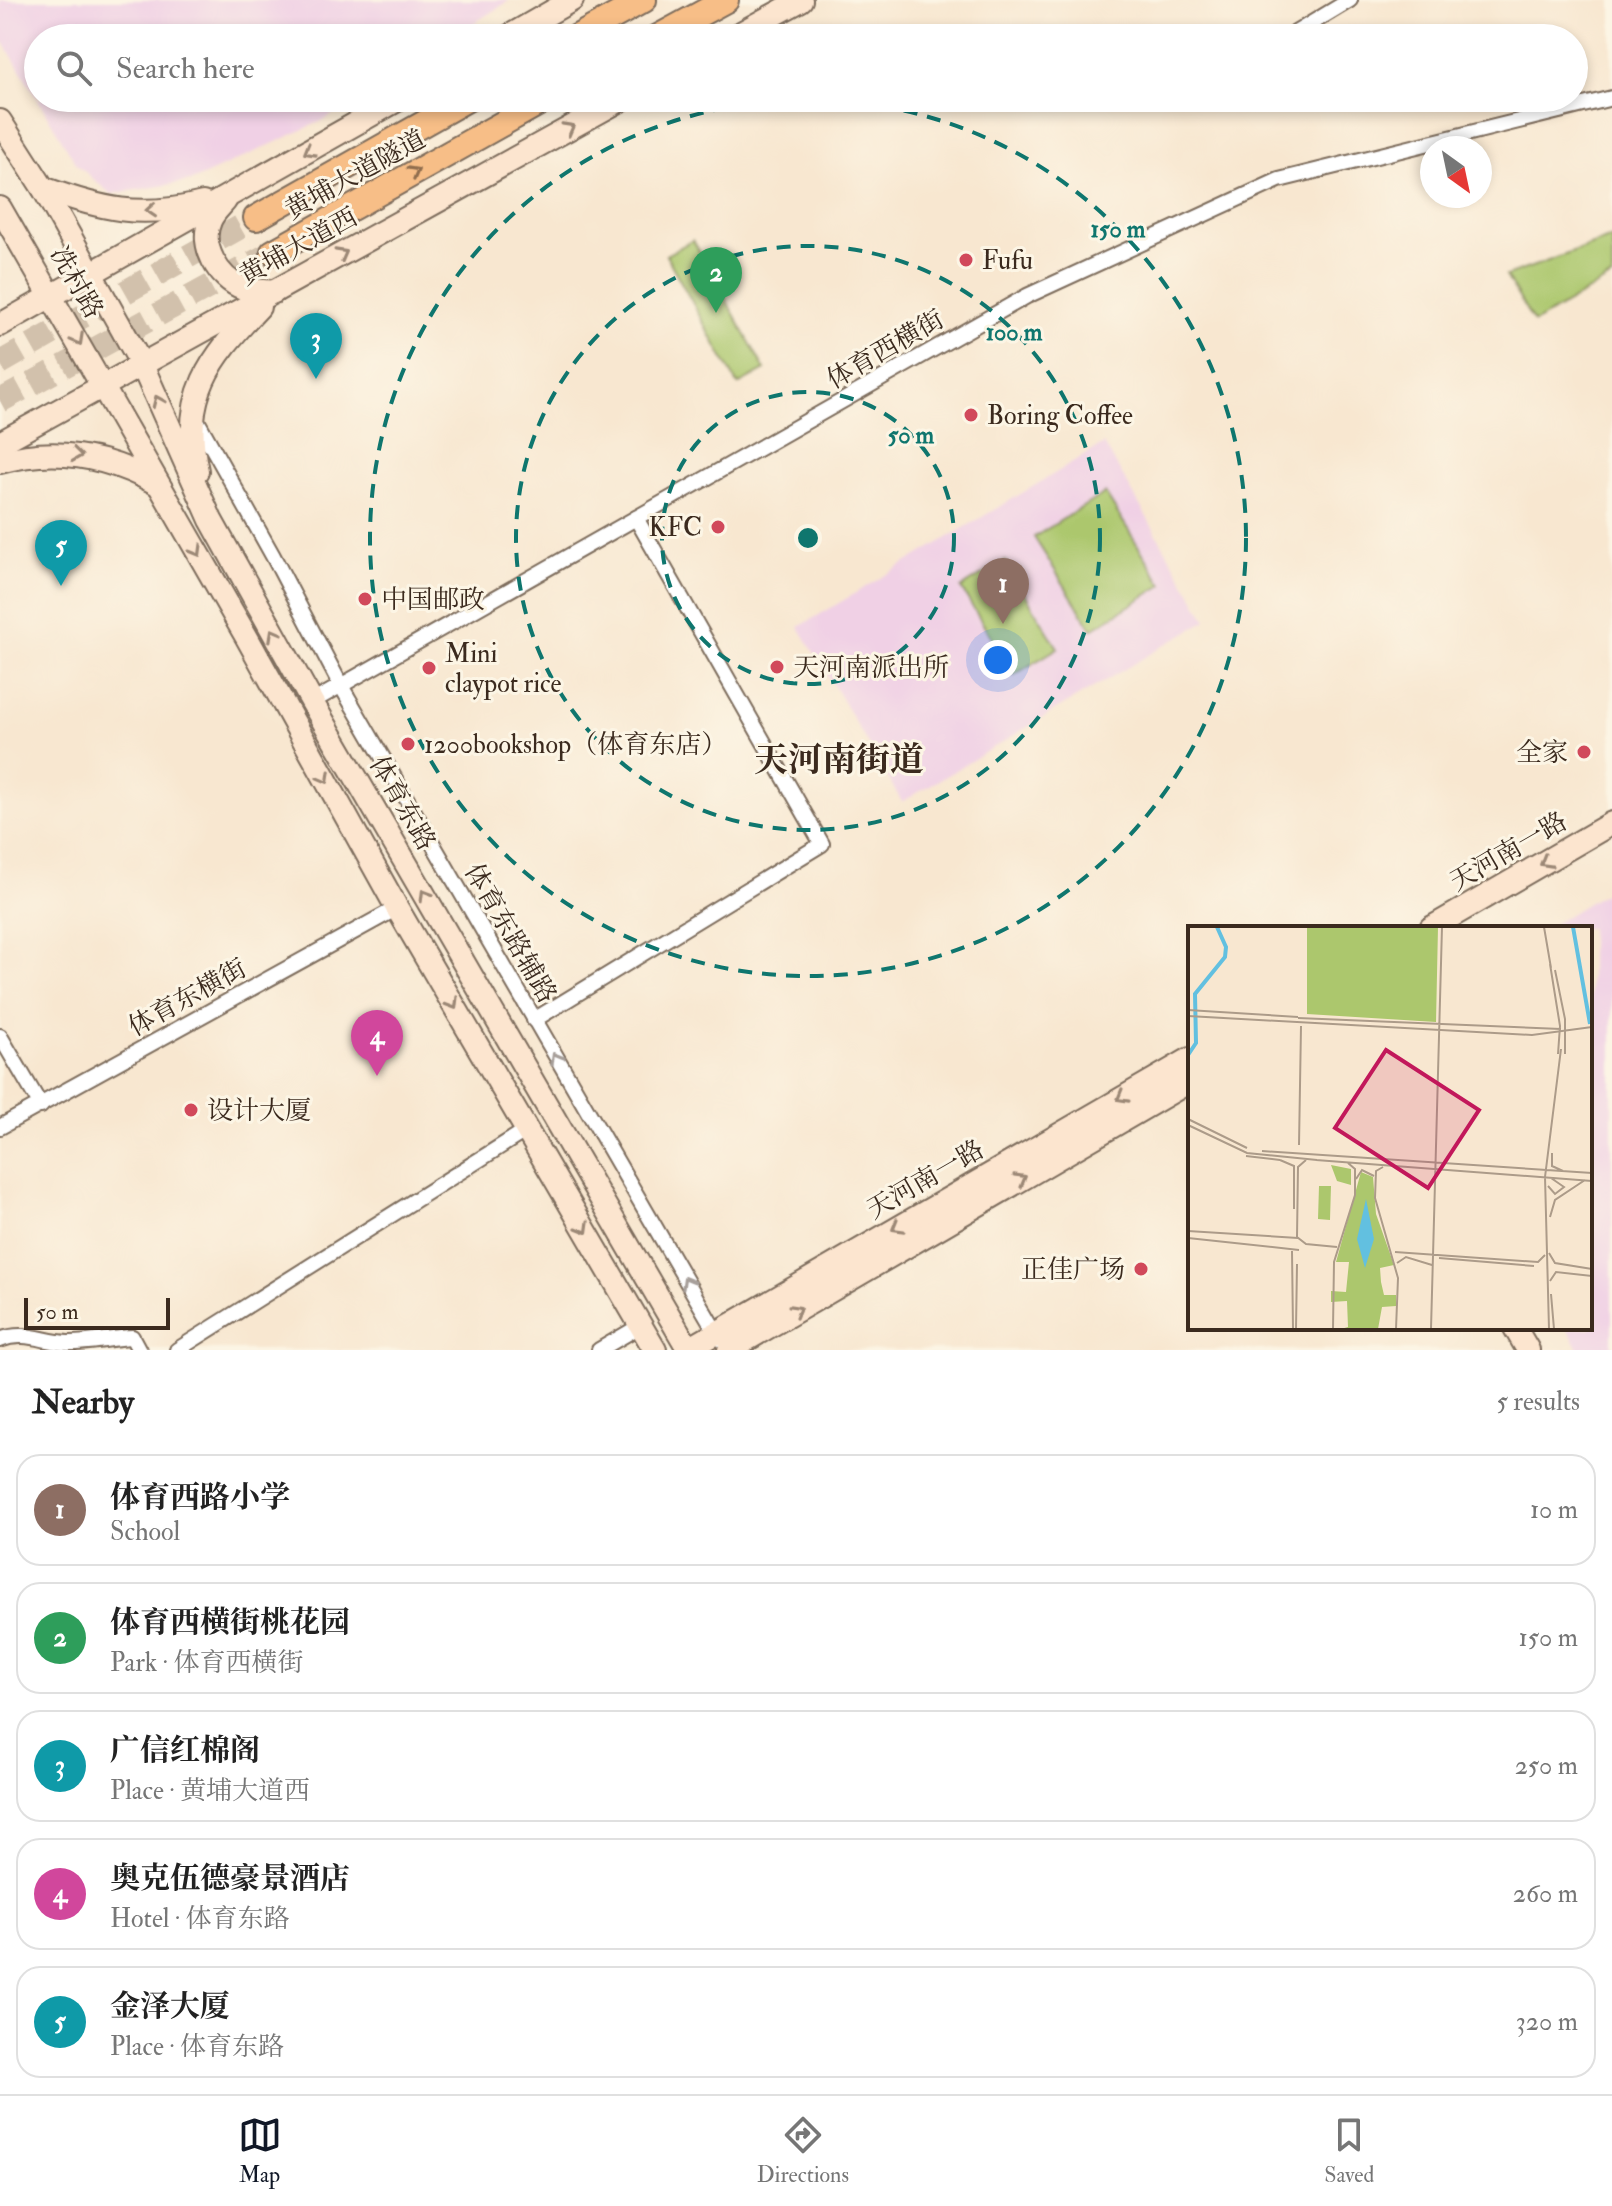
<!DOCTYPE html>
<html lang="en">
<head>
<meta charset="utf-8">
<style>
  :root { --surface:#fff; --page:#f2f2f2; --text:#222; --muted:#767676; --line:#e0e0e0; --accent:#111827 }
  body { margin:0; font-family:"IM FELL Double Pica","Noto Serif SC",serif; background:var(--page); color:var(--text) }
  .compass { position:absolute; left:1420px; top:136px; width:72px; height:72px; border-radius:50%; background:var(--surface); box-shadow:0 4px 12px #0003; rotate:147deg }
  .scale { position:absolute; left:24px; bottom:20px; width:146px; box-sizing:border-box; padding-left:8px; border:4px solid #3b2a1e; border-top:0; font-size:22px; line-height:28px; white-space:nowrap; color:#3b2a1e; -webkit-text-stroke:6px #fcf5e5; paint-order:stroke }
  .you { position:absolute; left:998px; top:660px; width:28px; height:28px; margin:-20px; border:6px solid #fff; border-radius:50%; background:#1a73e8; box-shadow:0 0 0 12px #1a73e833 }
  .badge { display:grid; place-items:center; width:52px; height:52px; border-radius:50%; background:var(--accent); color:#fff; font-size:26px; font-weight:700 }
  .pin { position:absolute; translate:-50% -66px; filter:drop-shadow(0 2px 4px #0008) }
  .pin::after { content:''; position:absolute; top:42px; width:28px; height:24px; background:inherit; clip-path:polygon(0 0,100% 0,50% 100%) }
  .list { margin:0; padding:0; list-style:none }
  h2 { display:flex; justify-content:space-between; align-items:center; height:104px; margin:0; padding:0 32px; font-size:34px }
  h2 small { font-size:26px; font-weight:400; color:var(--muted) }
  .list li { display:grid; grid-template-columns:52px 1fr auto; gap:24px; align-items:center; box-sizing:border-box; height:112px; margin:0 16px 16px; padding:0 16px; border:2px solid var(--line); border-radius:24px }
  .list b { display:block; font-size:30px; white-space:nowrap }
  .list p { margin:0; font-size:26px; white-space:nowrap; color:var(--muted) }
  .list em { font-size:26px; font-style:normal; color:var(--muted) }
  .icon { flex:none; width:44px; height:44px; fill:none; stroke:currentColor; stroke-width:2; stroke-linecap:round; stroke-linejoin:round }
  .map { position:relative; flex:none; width:1612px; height:1350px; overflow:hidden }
  .search { position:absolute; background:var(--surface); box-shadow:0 4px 12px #0003; left:24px; right:24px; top:24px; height:88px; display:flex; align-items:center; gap:20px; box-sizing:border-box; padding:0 28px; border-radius:44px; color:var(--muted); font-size:30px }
  .sheet { height:744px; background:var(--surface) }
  nav { display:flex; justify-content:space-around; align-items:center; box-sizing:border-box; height:112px; border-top:2px solid var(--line); background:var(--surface); font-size:22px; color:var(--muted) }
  nav a { display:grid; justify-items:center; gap:4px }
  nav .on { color:var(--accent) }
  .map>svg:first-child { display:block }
  .built { fill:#f0d0e5 }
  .green { fill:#acc76d; stroke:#747846; stroke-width:2 }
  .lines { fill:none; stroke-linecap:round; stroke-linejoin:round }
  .primary-tunnel { stroke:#d2c1ac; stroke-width:24; stroke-dasharray:24 12; stroke-linecap:butt }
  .street-casing { stroke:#7d6c5c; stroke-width:18 }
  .secondary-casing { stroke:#7d6c5c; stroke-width:26 }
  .primary-casing { stroke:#7d6c5c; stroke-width:28 }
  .street { stroke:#fff; stroke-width:14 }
  .secondary { stroke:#fce5cf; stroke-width:22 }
  .primary { stroke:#f7be87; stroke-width:24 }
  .oneway { stroke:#9c8876 }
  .oneway2 { stroke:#906d4d }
  .oneway3 { stroke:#a79f9a }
  .ring { fill:none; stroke:#0f766e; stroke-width:4; stroke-dasharray:14 10 }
  .poi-dot { fill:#d1495b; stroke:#fcf5e5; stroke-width:3 }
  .labels { text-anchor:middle; stroke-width:6; stroke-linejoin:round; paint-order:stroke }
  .street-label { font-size:26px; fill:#3b2a1e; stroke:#fcf5e5 }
  .poi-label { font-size:26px; fill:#3b2a1e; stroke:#fcf5e5; text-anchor:start }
  .district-label { font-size:34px; font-weight:bold; fill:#3b2a1e; stroke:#fcf5e5 }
  .inset-river { fill:none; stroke:#62c0e0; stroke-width:4 }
  .inset-road { fill:none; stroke:#ac9b89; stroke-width:2 }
  .view { fill:#c2185b; fill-opacity:0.15; stroke:#c2185b; stroke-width:4 }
  .inset-edge { fill:none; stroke:#3b2a1e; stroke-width:4 }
  .centre { fill:#0f766e; stroke:#fcf5e5; stroke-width:4 }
  .ring-label { font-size:24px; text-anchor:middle; font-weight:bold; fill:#0f766e; stroke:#fcf5e5; stroke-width:6; stroke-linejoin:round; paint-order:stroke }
</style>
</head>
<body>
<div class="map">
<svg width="1612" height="1350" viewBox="0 0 1612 1350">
  <rect width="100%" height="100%" fill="#fcf5e5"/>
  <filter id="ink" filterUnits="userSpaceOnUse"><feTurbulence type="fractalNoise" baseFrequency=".0125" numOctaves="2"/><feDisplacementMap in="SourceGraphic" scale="16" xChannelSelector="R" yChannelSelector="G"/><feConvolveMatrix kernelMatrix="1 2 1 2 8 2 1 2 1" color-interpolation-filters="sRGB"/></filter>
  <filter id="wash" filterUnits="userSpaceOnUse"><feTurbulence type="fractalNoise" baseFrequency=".006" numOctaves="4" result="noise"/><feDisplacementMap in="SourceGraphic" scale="32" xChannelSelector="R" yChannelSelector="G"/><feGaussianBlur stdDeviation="1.8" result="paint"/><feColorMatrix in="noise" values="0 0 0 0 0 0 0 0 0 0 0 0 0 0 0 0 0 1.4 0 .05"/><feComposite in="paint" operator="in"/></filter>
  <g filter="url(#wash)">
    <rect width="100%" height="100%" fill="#f8e7d0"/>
    <g class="built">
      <polygon points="0,0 510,0 451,38 38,38 38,98 358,98 326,119 192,181 111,194 77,165 0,36"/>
      <polygon points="1104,444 1207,620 902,802 799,627"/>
      <polygon points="1612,888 1612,1350 1580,1350 1567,1328 1590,1328 1590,928 1547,928"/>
    </g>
    <g class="green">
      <polygon points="1612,238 1612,277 1534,323 1506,276"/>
      <polygon points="693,240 765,370 738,385 666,255"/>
      <polygon points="1105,493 1163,585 1092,629 1034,537"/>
      <polygon points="1005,561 1058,648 1014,675 961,588"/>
    </g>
  </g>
  <g filter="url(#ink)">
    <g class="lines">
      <g class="primary-tunnel">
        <polyline points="0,363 256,218"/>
        <polyline points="0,401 273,252"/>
      </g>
      <g class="street-casing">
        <g id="street">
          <polyline points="1287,38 1350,0"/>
          <polyline points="194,415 273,556 340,684 720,1339"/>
          <polyline points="312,702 1027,296 1279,180 1612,98"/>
          <polyline points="534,1020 822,844 636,518"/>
          <polyline points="0,1036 41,1106"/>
          <polyline points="0,1127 397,908"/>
          <path d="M 0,1340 C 25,1330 43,1342 68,1343 C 85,1344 112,1338 132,1337 L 139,1350"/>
          <polyline points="177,1350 528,1129"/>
          <polyline points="599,1350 640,1326"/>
        </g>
      </g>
      <g class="secondary-casing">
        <g id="secondary">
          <polyline points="506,38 572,0"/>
          <polyline points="732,38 801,0"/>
          <polyline points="0,121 43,188 142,365 211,520 312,702 689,1350"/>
          <path d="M 43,188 C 101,209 140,219 203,203"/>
          <path d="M 225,201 C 220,207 213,213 210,221 C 199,245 218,279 243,288 C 252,291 264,291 274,292"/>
          <polyline points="0,208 246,636 397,908 655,1350"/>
          <polyline points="0,325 401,98"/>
          <polyline points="0,443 624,98"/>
          <path d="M 0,462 C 55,446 107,456 156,483"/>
          <path d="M 197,471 C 181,395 209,360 259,307"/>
          <polyline points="1431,928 1612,823"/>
          <polyline points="1515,1328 1528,1350"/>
          <polyline points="689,1349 1190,1059"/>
          <polyline points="729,1350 1190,1081"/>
        </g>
      </g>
      <g class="primary-casing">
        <g id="primary">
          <polyline points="575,38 644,0"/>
          <polyline points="656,38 726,0"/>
          <polyline points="256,218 469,98"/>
          <polyline points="273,252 548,98"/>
        </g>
      </g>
      <use href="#street" class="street"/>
      <use href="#secondary" class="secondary"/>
      <use href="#primary" class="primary"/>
    </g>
    <defs><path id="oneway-chevron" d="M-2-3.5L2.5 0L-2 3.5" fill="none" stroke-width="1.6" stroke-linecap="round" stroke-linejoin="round" transform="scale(2)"/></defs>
    <g class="oneway">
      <use href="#oneway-chevron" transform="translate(569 128) rotate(-29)"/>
      <use href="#oneway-chevron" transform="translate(309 151) rotate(150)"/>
      <use href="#oneway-chevron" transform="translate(151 210) rotate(176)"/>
      <use href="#oneway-chevron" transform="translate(342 254) rotate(-29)"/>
      <use href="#oneway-chevron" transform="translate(78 340) rotate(61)"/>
      <use href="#oneway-chevron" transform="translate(158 401) rotate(-114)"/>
      <use href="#oneway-chevron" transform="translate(77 455) rotate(7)"/>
      <use href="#oneway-chevron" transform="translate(197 551) rotate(60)"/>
      <use href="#oneway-chevron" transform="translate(274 634) rotate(-119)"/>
      <use href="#oneway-chevron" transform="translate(325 778) rotate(61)"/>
      <use href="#oneway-chevron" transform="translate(1545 862) rotate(150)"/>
      <use href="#oneway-chevron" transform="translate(425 895) rotate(-121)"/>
      <use href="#oneway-chevron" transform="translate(453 1004) rotate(59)"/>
      <use href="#oneway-chevron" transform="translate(1122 1097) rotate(150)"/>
      <use href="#oneway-chevron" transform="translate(1021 1179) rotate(-30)"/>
      <use href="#oneway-chevron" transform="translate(897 1227) rotate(150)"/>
      <use href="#oneway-chevron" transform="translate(584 1228) rotate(60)"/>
      <use href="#oneway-chevron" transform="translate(796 1310) rotate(-30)"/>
    </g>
    <use class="oneway2" href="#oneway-chevron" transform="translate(414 172) rotate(-29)"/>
    <g class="oneway3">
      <use href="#oneway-chevron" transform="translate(556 1058) rotate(-120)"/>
      <use href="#oneway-chevron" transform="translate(687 1282) rotate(-120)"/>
    </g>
  </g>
  <g class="ring">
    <circle cx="808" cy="538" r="146"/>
    <circle cx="808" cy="538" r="292"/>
    <circle cx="808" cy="538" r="438"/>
  </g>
  <g class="poi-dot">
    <circle cx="966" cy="260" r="8"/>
    <circle cx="971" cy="415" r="8"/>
    <circle cx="718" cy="527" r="8"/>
    <circle cx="365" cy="599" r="8"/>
    <circle cx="777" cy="667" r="8"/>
    <circle cx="429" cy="668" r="8"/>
    <circle cx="408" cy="744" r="8"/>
    <circle cx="1584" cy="752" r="8"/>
    <circle cx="191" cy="1110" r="8"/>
    <circle cx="1141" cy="1269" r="8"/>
  </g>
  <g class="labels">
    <g class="street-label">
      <text transform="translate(355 174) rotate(-29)" y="9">黄埔大道隧道</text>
      <text transform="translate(298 246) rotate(-29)" y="9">黄埔大道西</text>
      <text transform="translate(77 282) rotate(60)" y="9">冼村路</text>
      <text transform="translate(885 349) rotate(-30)" y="9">体育西横街</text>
      <text transform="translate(403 803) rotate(60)" y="9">体育东路</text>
      <text transform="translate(1508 851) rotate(-30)" y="9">天河南一路</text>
      <text transform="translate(511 933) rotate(60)" y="9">体育东路辅路</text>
      <text transform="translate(187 997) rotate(-29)" y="9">体育东横街</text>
      <text transform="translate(925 1179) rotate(-30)" y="9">天河南一路</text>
    </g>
    <g class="poi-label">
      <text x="982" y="269">Fufu</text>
      <text x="987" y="424">Boring Coffee</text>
      <text x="702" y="536" text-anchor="end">KFC</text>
      <text x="381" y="608">中国邮政</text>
      <text x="445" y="662">Mini<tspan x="445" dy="30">claypot rice</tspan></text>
      <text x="793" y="676">天河南派出所</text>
      <text x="424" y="753">1200bookshop（体育东店）</text>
      <text x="1568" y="761" text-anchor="end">全家</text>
      <text x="207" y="1119">设计大厦</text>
      <text x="1125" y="1278" text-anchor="end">正佳广场</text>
    </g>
    <g class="district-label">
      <text x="839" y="771">天河南街道</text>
    </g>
  </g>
  <g transform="translate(1188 926)">
    <rect width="404" height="404" fill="#f8e7d0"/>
    <path d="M 119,1 L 250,1 L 248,96 L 119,88 ZM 143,239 L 163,243 L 163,259 L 149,255 ZM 173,246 L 185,251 L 188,288 L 206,339 L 192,342 L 193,356 L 196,369 L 208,369 L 208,380 L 194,381 L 190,403 L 153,403 L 160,401 L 159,375 L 143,376 L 143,365 L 158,366 L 161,336 L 148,336 ZM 131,260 L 143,260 L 142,294 L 130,293 Z" fill="#acc76d"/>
    <path d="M 178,273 L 186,313 L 177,342 L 169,313 Z" fill="#62c0e0"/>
    <path class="inset-river" d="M 385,1 L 402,98M 0,129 L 8,117 L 7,68 L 37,31 L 38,21 L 29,1"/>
    <path class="inset-road" d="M 356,1 L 363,42M 362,38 L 372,100 L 370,128M 367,44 L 377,93 L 377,128M 0,84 L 110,91M 0,90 L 344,109 L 404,101M 110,92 L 373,103M 0,193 L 59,222M 0,199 L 59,227 L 129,234M 111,219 L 113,100M 74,225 L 404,247M 364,227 L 364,240 L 375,245M 58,230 L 92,234M 92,234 L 106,240 L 106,283M 118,234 L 110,241 L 109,311 L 118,318 L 149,321M 128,234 L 404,255M 195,241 L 188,245 L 187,272 L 210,352 L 208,403M 168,253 L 174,244 L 186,250M 360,260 L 367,268 L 376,261 L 363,252M 362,291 L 367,274 L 397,254M 0,305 L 110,312M 0,312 L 111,324M 104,325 L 105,403M 207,326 L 350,336 L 357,329M 361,327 L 367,337 L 404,343M 251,332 L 346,340M 209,337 L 218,331 L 244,339M 362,355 L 368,346 L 404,350M 363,368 L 366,403M 108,403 L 109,338M 145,403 L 146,336 L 167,269 L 167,243 L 160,237M 243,403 L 254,1M 361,403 L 357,251 L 373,123"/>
    <path class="view" d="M 198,124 L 291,184 L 240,262 L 147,202 Z"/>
    <rect width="404" height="404" class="inset-edge"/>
  </g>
  <circle cx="808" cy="538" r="12" class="centre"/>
  <g class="ring-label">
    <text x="1118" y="237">150 m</text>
    <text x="1014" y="340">100 m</text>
    <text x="911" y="443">50 m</text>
  </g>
</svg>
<svg class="compass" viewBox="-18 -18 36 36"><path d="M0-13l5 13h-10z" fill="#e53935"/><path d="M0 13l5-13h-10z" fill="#767676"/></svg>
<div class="scale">50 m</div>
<div class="you"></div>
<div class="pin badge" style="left:1003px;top:624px;background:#8d6e63">1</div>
<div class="pin badge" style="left:716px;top:313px;background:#2e9e5b">2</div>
<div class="pin badge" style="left:316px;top:379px;background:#0f9aa8">3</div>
<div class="pin badge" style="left:377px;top:1076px;background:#d1479c">4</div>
<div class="pin badge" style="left:61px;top:586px;background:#0f9aa8">5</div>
<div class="search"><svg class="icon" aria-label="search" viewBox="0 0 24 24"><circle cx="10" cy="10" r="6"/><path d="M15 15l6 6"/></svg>Search here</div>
</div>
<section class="sheet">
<h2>Nearby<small>5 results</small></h2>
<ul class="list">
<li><span class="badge" style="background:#8d6e63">1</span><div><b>体育西路小学</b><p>School</p></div><em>10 m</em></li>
<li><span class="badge" style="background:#2e9e5b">2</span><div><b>体育西横街桃花园</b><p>Park · 体育西横街</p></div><em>150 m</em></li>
<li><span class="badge" style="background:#0f9aa8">3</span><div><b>广信红棉阁</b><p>Place · 黄埔大道西</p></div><em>250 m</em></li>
<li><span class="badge" style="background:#d1479c">4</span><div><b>奥克伍德豪景酒店</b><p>Hotel · 体育东路</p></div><em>260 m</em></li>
<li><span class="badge" style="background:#0f9aa8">5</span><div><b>金泽大厦</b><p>Place · 体育东路</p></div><em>320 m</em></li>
</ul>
</section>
<nav>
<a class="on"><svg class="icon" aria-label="map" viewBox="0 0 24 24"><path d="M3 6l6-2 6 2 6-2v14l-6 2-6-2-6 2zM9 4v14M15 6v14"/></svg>Map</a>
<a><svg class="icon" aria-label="directions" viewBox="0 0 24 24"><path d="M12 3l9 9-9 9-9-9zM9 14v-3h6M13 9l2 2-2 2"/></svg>Directions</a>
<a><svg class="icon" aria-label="saved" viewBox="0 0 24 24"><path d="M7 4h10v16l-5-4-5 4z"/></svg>Saved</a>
</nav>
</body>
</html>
